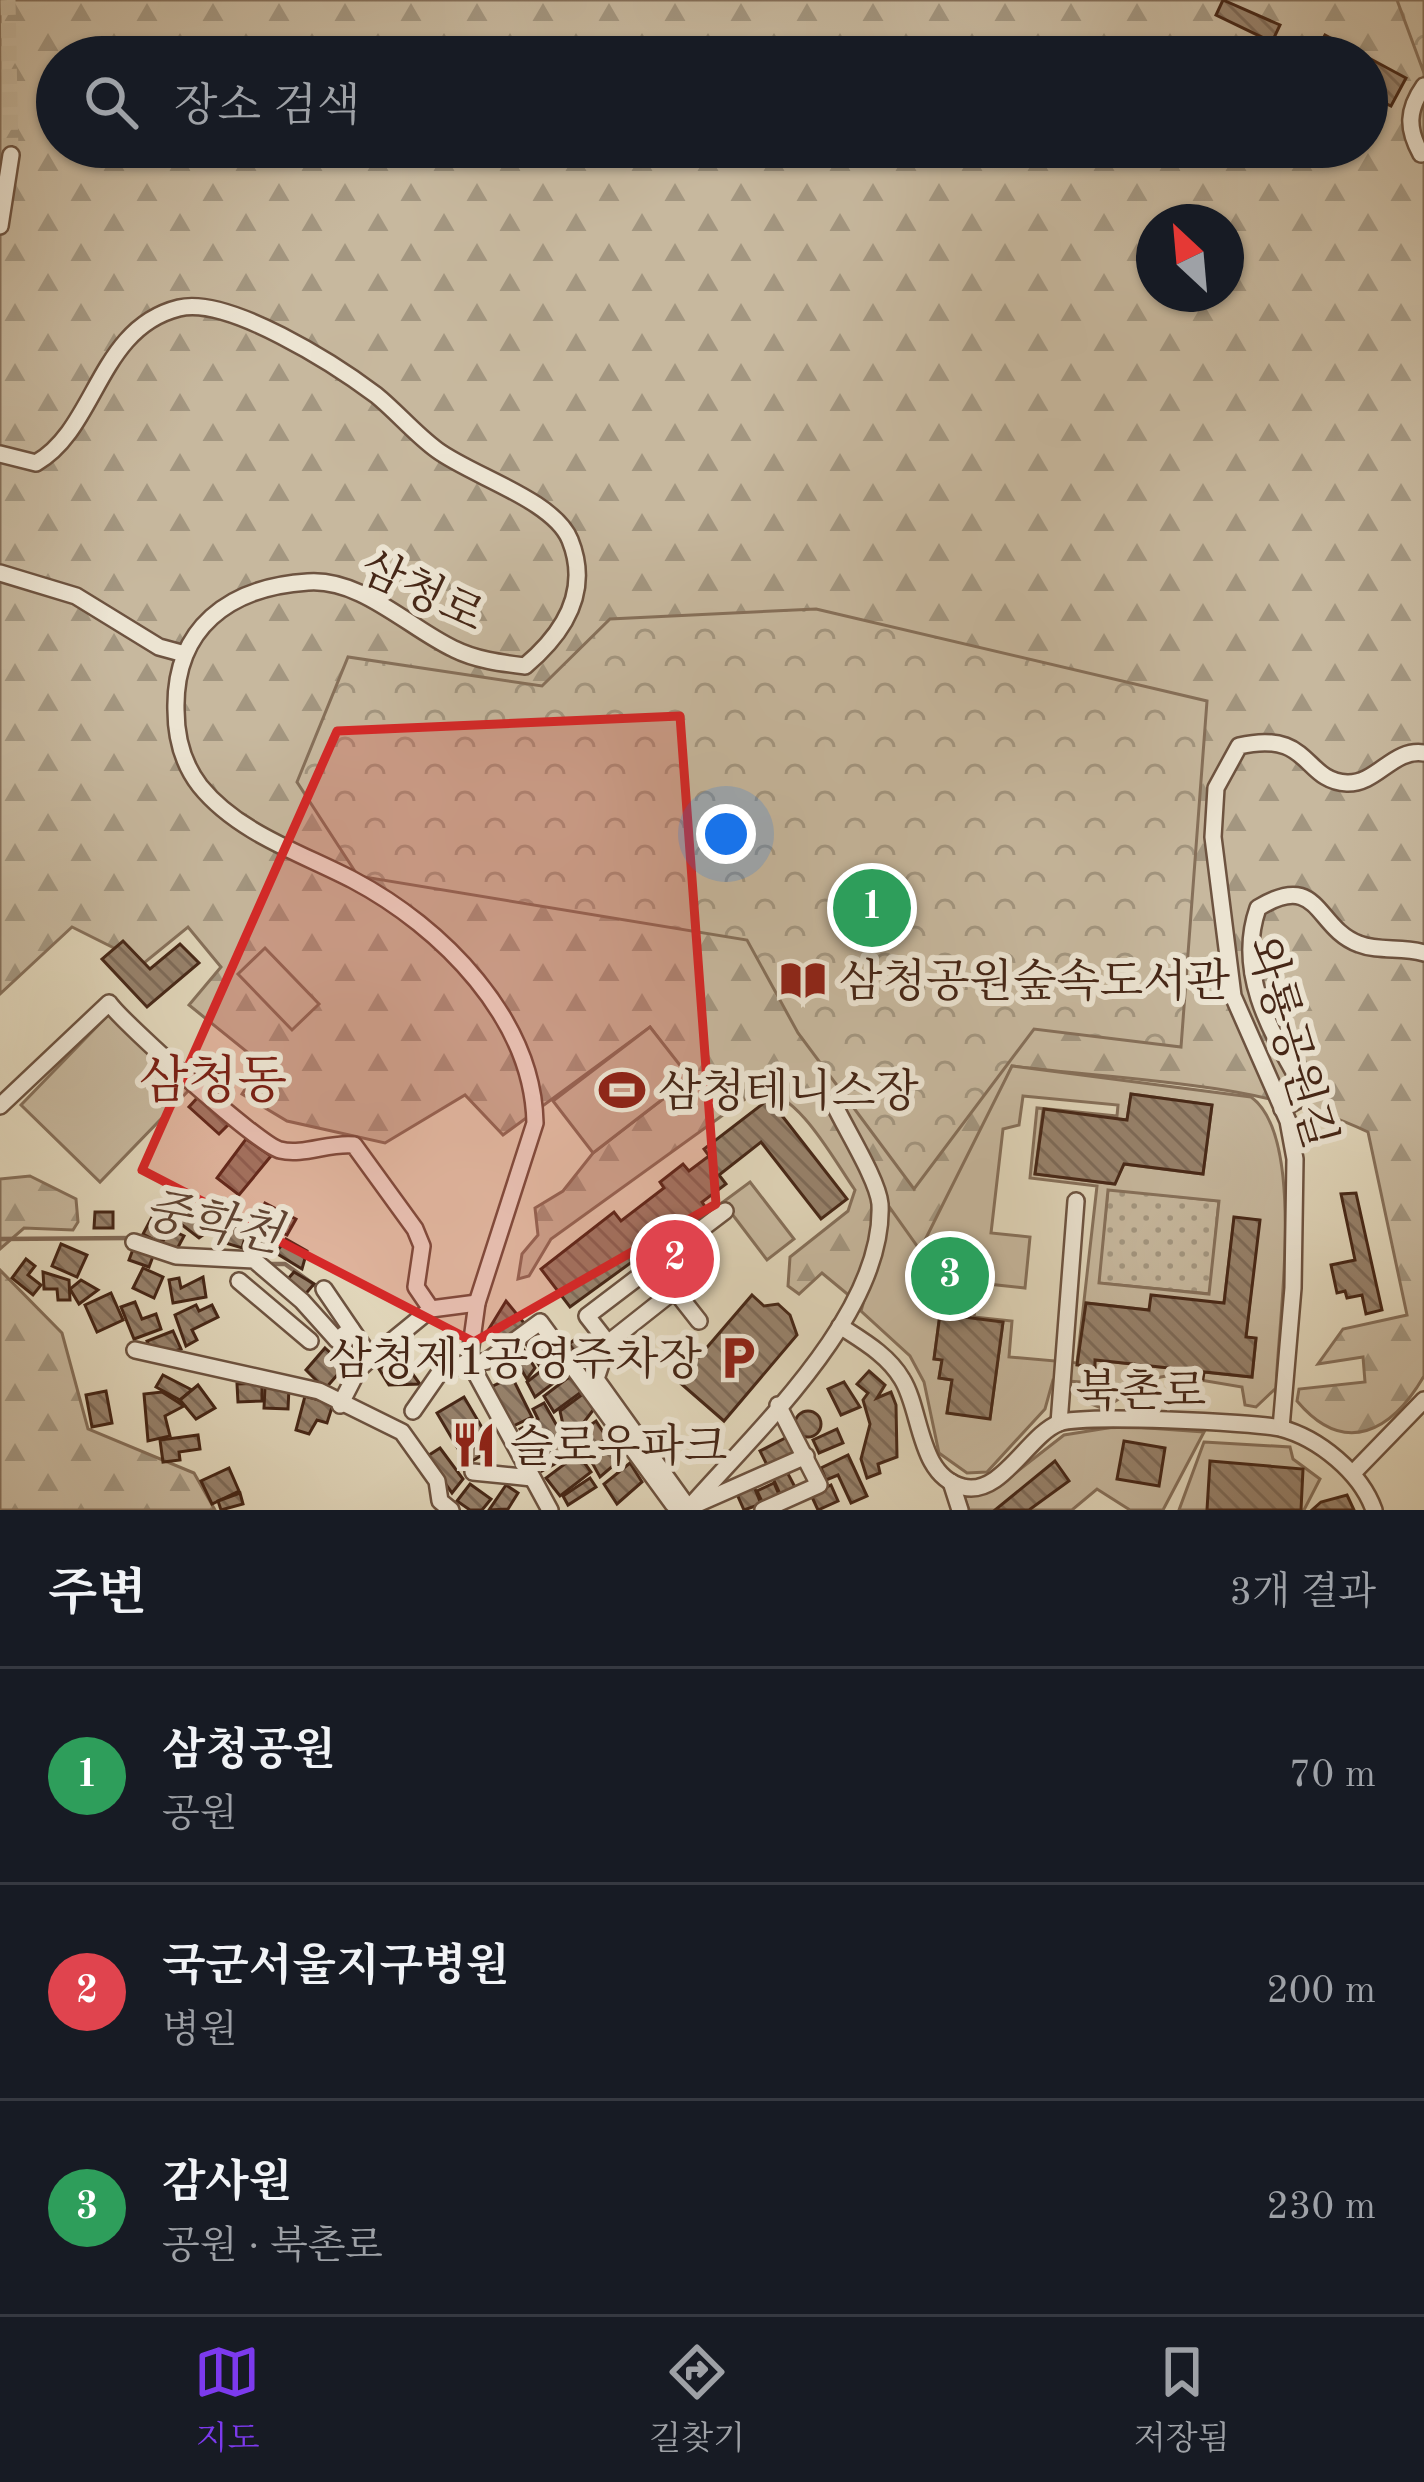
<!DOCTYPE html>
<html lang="ko">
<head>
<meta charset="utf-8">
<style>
  :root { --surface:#171b24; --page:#20242c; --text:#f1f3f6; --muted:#9ea1a6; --line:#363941; --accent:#7c3aed }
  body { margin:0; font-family:"Old Standard TT","Noto Serif KR",serif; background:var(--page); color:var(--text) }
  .compass { position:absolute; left:1136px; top:204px; width:108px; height:108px; border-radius:50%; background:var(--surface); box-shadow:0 3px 9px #0004; rotate:334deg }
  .you { position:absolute; left:726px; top:834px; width:42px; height:42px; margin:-30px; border:9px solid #fff; border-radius:50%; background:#1a73e8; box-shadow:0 0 0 18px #1a73e833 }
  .badge { display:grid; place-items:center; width:78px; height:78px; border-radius:50%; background:var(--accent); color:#fff; font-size:39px; font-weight:700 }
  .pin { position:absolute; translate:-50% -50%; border:6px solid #fff; box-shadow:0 3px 12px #0006 }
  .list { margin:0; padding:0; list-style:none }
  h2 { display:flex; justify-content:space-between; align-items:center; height:156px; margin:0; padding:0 48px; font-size:51px }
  h2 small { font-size:39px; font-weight:400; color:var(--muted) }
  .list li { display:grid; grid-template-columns:78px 1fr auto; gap:36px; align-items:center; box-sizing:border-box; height:216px; padding:0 48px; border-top:3px solid var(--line) }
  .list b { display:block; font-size:45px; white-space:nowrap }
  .list p { margin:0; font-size:39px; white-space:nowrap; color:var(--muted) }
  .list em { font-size:39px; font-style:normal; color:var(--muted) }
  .icon { flex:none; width:66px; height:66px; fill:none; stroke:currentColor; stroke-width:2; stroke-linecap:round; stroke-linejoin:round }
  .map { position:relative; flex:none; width:1424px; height:1510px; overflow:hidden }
  .search { position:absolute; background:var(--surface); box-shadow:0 3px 9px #0004; left:36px; right:36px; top:36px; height:132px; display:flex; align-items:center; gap:30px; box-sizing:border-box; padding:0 42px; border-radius:66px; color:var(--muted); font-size:45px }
  .sheet { height:804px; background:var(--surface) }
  nav { display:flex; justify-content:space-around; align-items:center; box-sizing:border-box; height:168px; border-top:3px solid var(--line); background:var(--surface); font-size:33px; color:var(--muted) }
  nav a { display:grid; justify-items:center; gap:6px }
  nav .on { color:var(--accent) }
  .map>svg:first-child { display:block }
  .grass { fill:url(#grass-dots); stroke:#86705a; stroke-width:3 }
  .forest { fill:url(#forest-firs); stroke:#86705a; stroke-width:3; fill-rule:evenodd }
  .park { fill:url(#park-crowns); stroke:#86705a; stroke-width:3 }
  .garden { fill:#c7b89e; stroke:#86705a; stroke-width:3; fill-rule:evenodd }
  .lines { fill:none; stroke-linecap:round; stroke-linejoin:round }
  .stream { stroke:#836c58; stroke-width:4.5 }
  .building { fill:url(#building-back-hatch); stroke:#462717; stroke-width:3 }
  .minor-tunnel { stroke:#c2b399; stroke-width:15; stroke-dasharray:15 8; stroke-linecap:butt }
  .minor-casing { stroke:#6d5340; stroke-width:20 }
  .minor { stroke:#ece4d2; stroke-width:15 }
  .marked { fill:#d62828; fill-opacity:0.2; stroke:#d62828; stroke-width:9; stroke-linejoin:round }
  .labels { text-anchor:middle; stroke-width:12; stroke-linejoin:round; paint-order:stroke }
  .street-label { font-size:45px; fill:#462717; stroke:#ece4d2 }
  .poi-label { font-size:45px; fill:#462717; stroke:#ece4d2; text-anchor:start }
  .water-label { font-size:48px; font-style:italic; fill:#604432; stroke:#ece4d2 }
  .quarter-label { font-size:51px; fill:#7a1f14; stroke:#ece4d2 }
</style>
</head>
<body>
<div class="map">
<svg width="1424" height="1510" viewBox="0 0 1424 1510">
  <defs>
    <pattern id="grass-dots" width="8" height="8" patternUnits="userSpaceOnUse" patternTransform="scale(3)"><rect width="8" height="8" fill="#c7b89e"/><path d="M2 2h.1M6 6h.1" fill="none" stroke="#a39680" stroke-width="1.8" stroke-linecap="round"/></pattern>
    <pattern id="forest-firs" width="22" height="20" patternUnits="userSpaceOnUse" patternTransform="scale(3)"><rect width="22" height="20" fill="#c7b89e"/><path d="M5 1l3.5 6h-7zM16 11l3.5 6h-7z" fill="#a39680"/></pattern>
    <pattern id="park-crowns" width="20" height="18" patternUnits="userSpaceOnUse" patternTransform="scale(3)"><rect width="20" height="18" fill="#c7b89e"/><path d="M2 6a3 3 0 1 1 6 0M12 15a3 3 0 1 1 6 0" fill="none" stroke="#a39680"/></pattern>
    <pattern id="building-back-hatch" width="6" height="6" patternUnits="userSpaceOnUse" patternTransform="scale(3)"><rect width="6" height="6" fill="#97826c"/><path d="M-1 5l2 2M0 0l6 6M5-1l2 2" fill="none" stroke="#7d6a58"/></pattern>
  </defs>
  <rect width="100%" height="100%" fill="#e1d6ba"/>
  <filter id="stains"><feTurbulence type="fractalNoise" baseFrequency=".00167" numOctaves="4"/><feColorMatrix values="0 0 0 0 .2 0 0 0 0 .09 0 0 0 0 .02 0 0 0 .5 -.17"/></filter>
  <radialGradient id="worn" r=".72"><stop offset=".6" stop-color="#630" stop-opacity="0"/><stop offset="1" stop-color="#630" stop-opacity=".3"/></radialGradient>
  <polygon class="grass" points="1108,1189 1219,1201 1210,1294 1098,1283"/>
  <g class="forest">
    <path d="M 0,0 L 1424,0 L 1424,1376 C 1392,1431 1345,1458 1297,1401 L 1299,1389 L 1365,1382 L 1363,1357 L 1318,1364 L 1343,1329 L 1407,1315 L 1368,1132 C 1262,1081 1128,1081 1012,1066 L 892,1331 L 822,1273 L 799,1294 L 788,1286 L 790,1257 L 848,1211 L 855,1190 C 833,1159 800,1094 759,1089 L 551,1239 L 529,1276 L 518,1279 L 522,1254 L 538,1235 L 535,1208 L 563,1191 L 593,1153 L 689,1079 L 650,1027 L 503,1135 L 465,1095 L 385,1143 L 287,1121 L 242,1094 L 262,1064 L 189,1005 L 221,967 L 188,927 L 144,963 L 72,927 L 0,994 ZM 57,57 L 1367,57 L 1367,147 L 57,147 ZM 1154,222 L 1226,222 L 1226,294 L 1154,294 Z"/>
    <polygon points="30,1176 76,1199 78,1222 73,1230 24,1228 0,1249 0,1179"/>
    <polygon points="0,1270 62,1333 88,1429 194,1473 215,1510 0,1510"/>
  </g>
  <g class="park">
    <polygon points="1397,0 1424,0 1424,73"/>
    <polygon points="816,609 1207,701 1181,1047 1034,1029 914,1189 798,1033 747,940 358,876 297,782 348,657 542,686 610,619"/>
  </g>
  <g class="garden">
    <polygon points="265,948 319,1004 292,1030 238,974"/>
    <polygon points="110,1013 189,1090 100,1182 21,1105"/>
    <polygon points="650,1027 690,1078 593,1153 553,1101"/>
    <path d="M 1012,1066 L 1251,1097 C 1307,1137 1278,1321 1276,1388 L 1256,1407 L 1245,1405 L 1242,1387 L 1171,1375 L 1146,1380 L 1104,1409 L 1079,1399 L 1080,1382 L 1053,1380 L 1045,1409 L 987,1472 L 967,1473 L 939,1453 L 924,1382 L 910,1356 L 861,1311 L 890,1208 L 920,1250 ZM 1131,1094 L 1212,1105 L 1203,1174 L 1124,1164 L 1114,1184 L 1035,1174 L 1043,1110 L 1127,1120 ZM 1023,1096 L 1118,1105 L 1117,1116 L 1037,1108 L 1030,1178 L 1097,1186 L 1077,1363 L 1009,1357 L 1012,1321 L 974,1317 L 978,1283 L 1025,1288 L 1030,1237 L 991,1233 L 1003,1129 L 1019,1125 ZM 1108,1190 L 1219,1201 L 1209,1294 L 1099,1283 ZM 1234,1218 L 1259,1220 L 1246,1337 L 1256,1339 L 1252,1377 L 1204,1372 L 1202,1379 L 1187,1377 L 1188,1370 L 1095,1360 L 1094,1367 L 1086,1303 L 1149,1310 L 1224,1303 ZM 940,1314 L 1003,1322 L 990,1418 L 947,1413 L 952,1380 L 939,1378 L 942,1360 L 934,1359 Z"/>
    <polygon points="750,1182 794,1239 767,1260 723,1202"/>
    <polygon points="1120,1426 1204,1432 1163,1510 1130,1510 1097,1489 1072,1510 969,1510 964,1497 996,1488 1064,1435"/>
    <polygon points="1204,1442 1290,1447 1293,1459 1320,1479 1304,1510 1179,1510"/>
  </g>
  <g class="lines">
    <g class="stream">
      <polyline points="0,1239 132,1238"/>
      <polyline points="264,1264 285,1264 320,1289"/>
    </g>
  </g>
  <g class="building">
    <polygon points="1223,0 1280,25 1272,42 1216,15"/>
    <polygon points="1325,35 1366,57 1313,57"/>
    <polygon points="1367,57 1406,78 1391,106 1367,94"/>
    <polygon points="123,941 150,969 180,944 199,963 147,1007 102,959"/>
    <polygon points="1131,1094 1212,1105 1203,1174 1124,1164 1115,1184 1035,1174 1044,1109 1127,1120"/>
    <polygon points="199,1096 229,1124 219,1134 189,1107"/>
    <polygon points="769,1099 847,1199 821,1219 761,1142 719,1175 726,1184 702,1202 706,1208 570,1307 541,1269 614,1212 621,1221 664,1188 660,1182 683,1164 689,1171 709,1156 704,1149"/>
    <polygon points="246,1139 271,1156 239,1195 217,1178"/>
    <polygon points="1356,1193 1382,1310 1366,1314 1362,1295 1347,1298 1345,1291 1337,1293 1331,1265 1355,1260 1341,1194"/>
    <polygon points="203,1202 212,1217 210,1230 199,1238 177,1221"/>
    <polygon points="265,1203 296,1219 287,1235 256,1219"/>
    <polygon points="95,1212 113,1212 113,1228 94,1228"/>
    <polygon points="153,1215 170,1224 160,1243 143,1234"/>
    <polygon points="1234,1217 1260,1220 1246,1337 1256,1338 1252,1377 1204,1372 1203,1379 1187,1377 1188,1370 1095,1360 1095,1367 1077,1365 1086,1303 1149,1310 1151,1295 1224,1303"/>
    <polygon points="225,1221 248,1228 242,1248 219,1241"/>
    <polygon points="256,1226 278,1239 270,1250 249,1238"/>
    <polygon points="169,1229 184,1236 177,1249 162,1243"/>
    <polygon points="286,1239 307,1251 302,1269 276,1253"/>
    <polygon points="61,1244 87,1255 77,1277 52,1266"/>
    <polygon points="135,1244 144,1247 144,1255 147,1248 155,1251 149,1267 129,1260"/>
    <polygon points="26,1259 35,1266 28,1275 41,1285 33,1295 12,1278"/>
    <polygon points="143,1268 163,1277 154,1298 133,1288"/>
    <polygon points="43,1272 69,1280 70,1300 58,1300 57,1289 44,1289"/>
    <polygon points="294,1272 314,1284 303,1297 287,1280"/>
    <polygon points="203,1277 206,1297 173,1303 169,1280 179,1278 181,1288"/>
    <polygon points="81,1280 98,1290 79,1304 70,1289"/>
    <polygon points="111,1293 123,1320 97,1332 85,1305"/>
    <polygon points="752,1295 764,1306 778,1304 790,1315 797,1335 724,1421 678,1381"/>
    <polygon points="506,1301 528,1328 500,1347 487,1332"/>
    <polygon points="135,1302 142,1319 156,1314 161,1329 134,1339 121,1307"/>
    <polygon points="196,1305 199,1311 212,1305 218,1317 192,1330 197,1340 186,1346 175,1315"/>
    <polygon points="940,1314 1003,1322 990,1419 947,1413 952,1380 939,1378 942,1360 934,1359"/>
    <polygon points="173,1331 181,1349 165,1355 151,1351 147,1341"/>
    <polygon points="537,1332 554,1353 539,1365 525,1342"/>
    <polygon points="578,1337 591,1357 583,1363 569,1344"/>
    <polygon points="521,1345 535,1368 527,1379 518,1364 508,1370 501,1358"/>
    <polygon points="325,1348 345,1366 325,1389 306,1370"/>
    <polygon points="398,1354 420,1384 389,1385 379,1369"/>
    <polygon points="555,1360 564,1375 535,1397 527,1382"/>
    <polygon points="869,1371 885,1385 877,1398 891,1392 896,1405 897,1457 878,1464 880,1473 867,1478 861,1459 870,1424 863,1400 868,1393 857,1384"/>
    <polygon points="163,1375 192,1390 180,1400 156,1387"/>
    <polygon points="512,1377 532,1417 511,1427 491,1387"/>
    <polygon points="569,1377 584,1390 554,1412 544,1396"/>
    <polygon points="844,1382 860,1407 841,1415 828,1389"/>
    <polygon points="262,1383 262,1401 238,1402 237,1384"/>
    <polygon points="198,1385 215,1408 196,1419 180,1400"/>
    <polygon points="265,1387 289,1388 288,1409 264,1408"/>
    <polygon points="106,1391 112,1423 92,1427 86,1395"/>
    <polygon points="162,1392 184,1406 165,1416 170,1436 148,1441 144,1394"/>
    <polygon points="583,1394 594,1409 581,1426 564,1429 560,1411"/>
    <polygon points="305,1396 333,1404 327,1423 317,1420 309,1434 296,1430"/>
    <polygon points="464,1397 494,1448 467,1464 437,1413"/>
    <polygon points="544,1403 565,1440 535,1457 520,1429 538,1419 533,1409"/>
    <circle cx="808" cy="1424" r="13"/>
    <polygon points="596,1421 607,1438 584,1455 570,1439"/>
    <polygon points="837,1429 843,1443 819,1453 813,1440"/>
    <polygon points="793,1434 802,1455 769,1469 760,1451"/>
    <polygon points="198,1435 200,1449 179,1452 180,1460 163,1462 160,1440"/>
    <polygon points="616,1439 628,1453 600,1477 590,1459"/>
    <polygon points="565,1440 573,1454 542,1471 535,1457"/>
    <polygon points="1124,1441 1165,1448 1159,1486 1117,1479"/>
    <polygon points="440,1448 463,1479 452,1493 426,1457"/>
    <polygon points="578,1454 591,1472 560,1496 546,1478"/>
    <polygon points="848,1455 867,1496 851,1503 838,1475 826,1480 821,1468"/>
    <polygon points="1055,1461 1069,1481 1029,1510 995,1510"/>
    <polygon points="1210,1461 1303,1469 1301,1510 1207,1510"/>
    <polygon points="630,1463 642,1482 617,1504 604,1484"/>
    <polygon points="229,1468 239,1491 212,1504 201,1481"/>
    <polygon points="786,1470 796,1489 781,1496 772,1476"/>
    <polygon points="590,1478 596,1487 568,1505 563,1496"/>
    <polygon points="774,1483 780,1497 763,1504 757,1491"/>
    <polygon points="470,1484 491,1499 482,1510 470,1510 457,1501"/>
    <polygon points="753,1484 761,1504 744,1510 736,1492"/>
    <polygon points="506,1485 518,1493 508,1509 489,1510"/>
    <polygon points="831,1485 838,1501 818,1510 811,1495"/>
    <polygon points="240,1493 243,1504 221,1510 218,1501"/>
    <polygon points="1347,1495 1354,1510 1312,1510 1321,1502"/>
  </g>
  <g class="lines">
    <polyline class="minor-tunnel" points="8,0 11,155"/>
    <g class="minor-casing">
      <g id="minor">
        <path d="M 1421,154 C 1407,129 1407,110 1424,86"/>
        <polyline points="0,226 11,155"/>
        <path d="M 0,454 L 36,463 C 97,428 98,328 179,308 C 229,296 336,365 376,395 C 397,412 415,434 437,450 C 472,476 554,500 570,540 C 591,592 563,634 525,666 C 501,663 476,660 454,649 C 409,628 361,578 308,582 C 229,587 174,628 176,710 C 176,737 183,764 200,786 C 238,833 301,853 353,880 C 442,927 533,1019 535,1123 L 477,1303 L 469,1361 L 550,1510"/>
        <polyline points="0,573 76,596 159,647 181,653"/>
        <path d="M 0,1106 L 109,1003 C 124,1024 260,1146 280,1150 C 303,1156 330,1142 354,1145 L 415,1229 L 422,1246 L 416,1287 L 431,1309"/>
        <path d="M 1282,1109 L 1307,1095 C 1275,1038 1234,976 1258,908 C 1320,870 1315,928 1359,944 C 1379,952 1403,946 1424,953"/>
        <polyline points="134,1242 176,1256 254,1260 302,1301 337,1340 351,1329"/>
        <polyline points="655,1265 699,1321"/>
        <polyline points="239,1281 310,1341"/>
        <polyline points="324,1289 371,1358 431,1309 477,1303"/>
        <polyline points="675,1290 608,1343 596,1379 690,1510"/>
        <path d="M 840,1326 C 863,1341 888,1355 902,1379 C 922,1411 918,1476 963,1487 C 1001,1497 1028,1435 1059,1423 C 1082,1414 1253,1422 1280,1428 C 1319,1438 1361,1473 1374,1510"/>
        <polyline points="608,1343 587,1316 725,1211"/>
        <polyline points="135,1350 319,1391 402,1432 437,1481 440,1501 451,1510"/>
        <polyline points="475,1363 487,1361 540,1322 673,1504 689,1508"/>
        <polyline points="340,1405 358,1370 371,1358"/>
        <polyline points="413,1411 438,1375 469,1361"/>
        <polyline points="1059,1423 1076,1201"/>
        <path d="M 1281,1428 L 1293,1288 L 1295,1159 L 1288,1121 L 1233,996 L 1213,837 L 1216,788 L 1239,746 C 1311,729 1303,781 1347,783 C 1377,784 1393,748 1424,753"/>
        <polyline points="473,1472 532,1478"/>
        <polyline points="1354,1472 1424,1400"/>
        <polyline points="951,1482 960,1510"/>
        <polyline points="697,1504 806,1456"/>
        <path d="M 687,1510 C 754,1433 885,1314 880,1204 C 878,1180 845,1128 834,1104"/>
        <polyline points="763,1510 819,1485 778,1405"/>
      </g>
    </g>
    <use href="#minor" class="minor"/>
  </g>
  <path class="marked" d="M 680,716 L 716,1204 L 474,1342 L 142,1170 L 337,731 Z"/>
  <defs>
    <g id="library-bare" transform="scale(3.6)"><path d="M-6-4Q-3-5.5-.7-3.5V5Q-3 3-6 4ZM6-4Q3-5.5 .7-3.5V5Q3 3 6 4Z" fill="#8f2418" stroke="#ece4d2" stroke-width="2.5" paint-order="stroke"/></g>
    <g id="stadium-bare" transform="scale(3.6)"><path d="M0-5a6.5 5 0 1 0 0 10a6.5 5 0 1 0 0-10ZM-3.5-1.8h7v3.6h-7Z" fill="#8f2418" stroke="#ece4d2" stroke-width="2.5" paint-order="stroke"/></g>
    <g id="parking-bare" transform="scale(3.6)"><path d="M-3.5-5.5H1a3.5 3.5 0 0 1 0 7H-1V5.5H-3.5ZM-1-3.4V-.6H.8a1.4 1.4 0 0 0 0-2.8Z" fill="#8f2418" stroke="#ece4d2" stroke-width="2.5" paint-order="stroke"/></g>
    <g id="restaurant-bare" transform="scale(3.6)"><path d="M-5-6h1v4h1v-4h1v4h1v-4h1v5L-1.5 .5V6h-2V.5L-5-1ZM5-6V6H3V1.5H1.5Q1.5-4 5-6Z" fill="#8f2418" stroke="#ece4d2" stroke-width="2.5" paint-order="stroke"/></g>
  </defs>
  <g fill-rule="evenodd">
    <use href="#library-bare" x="803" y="980"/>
    <use href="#stadium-bare" x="622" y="1090"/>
    <use href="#parking-bare" x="738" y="1358"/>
    <use href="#restaurant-bare" x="474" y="1445"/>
  </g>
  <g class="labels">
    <g class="street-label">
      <text transform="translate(423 590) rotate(25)" y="16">삼청로</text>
      <text transform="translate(1293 1042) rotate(74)" y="16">와룡공원길</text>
      <text x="1141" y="1406">북촌로</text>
    </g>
    <g class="poi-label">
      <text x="839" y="996">삼청공원숲속도서관</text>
      <text x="658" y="1106">삼청테니스장</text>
      <text x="702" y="1374" text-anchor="end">삼청제1공영주차장</text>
      <text x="510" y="1461">슬로우파크</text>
    </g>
    <g class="water-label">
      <text transform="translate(213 1221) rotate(11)" y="17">중학천</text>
    </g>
    <g class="quarter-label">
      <text x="213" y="1097">삼청동</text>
    </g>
  </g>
  <rect width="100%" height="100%" filter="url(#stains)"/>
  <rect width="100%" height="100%" fill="url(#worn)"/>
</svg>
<svg class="compass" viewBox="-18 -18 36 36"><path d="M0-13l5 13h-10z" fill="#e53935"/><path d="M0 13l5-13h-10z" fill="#9ea1a6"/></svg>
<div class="you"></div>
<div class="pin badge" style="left:872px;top:908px;background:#2e9e5b">1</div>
<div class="pin badge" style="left:675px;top:1259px;background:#e0444e">2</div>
<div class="pin badge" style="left:950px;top:1276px;background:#2e9e5b">3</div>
<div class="search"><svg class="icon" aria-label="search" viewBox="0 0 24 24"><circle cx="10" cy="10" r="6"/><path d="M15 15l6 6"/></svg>장소 검색</div>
</div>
<section class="sheet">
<h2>주변<small>3개 결과</small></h2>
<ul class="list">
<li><span class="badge" style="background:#2e9e5b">1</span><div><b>삼청공원</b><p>공원</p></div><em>70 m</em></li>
<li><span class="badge" style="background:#e0444e">2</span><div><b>국군서울지구병원</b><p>병원</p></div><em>200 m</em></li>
<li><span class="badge" style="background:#2e9e5b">3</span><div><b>감사원</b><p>공원 · 북촌로</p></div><em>230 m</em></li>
</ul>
</section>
<nav>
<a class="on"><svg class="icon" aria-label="map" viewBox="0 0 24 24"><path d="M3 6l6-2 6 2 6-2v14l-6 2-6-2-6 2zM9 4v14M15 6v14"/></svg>지도</a>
<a><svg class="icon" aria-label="directions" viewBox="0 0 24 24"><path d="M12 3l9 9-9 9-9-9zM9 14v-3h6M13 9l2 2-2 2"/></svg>길찾기</a>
<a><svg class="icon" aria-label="saved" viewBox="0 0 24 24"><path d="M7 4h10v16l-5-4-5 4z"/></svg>저장됨</a>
</nav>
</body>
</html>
